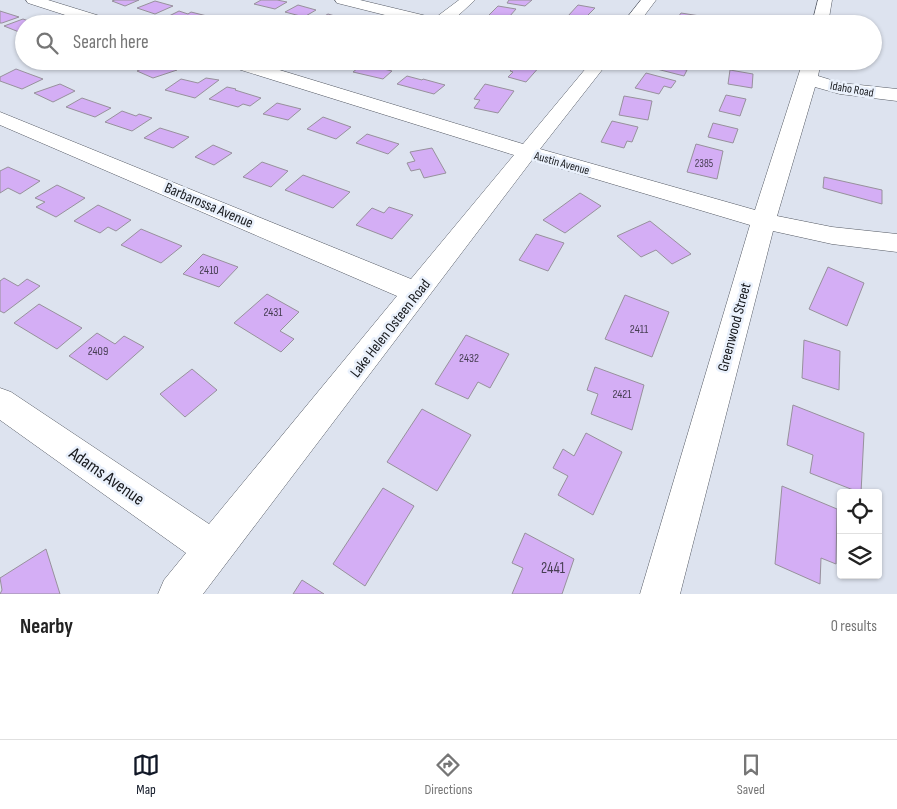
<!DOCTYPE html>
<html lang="en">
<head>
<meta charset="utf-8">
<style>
  :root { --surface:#fff; --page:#f2f2f2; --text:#222; --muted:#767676; --line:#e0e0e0; --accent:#111827 }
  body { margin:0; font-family:"Sofia Sans Condensed",sans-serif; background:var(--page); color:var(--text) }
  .controls { position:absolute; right:15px; bottom:15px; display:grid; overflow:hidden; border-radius:5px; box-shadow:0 1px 4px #0004 }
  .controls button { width:45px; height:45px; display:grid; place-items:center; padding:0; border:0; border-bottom:1px solid var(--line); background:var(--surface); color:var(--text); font:25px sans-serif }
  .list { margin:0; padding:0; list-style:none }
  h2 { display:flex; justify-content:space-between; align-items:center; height:65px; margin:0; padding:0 20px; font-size:21px }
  h2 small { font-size:16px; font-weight:400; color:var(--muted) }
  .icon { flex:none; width:28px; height:28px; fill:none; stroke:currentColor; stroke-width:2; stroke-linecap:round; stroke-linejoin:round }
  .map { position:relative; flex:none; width:897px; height:594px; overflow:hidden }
  .search { position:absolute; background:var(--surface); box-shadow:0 1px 4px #0004; left:15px; right:15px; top:15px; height:55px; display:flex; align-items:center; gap:12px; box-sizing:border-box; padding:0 18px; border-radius:28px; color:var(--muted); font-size:19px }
  .sheet { height:145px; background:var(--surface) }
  nav { display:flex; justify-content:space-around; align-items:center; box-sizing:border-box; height:70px; border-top:1px solid var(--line); background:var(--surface); font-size:14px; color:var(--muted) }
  nav a { display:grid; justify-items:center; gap:2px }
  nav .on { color:var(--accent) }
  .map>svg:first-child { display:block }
  .building { fill:#d4aef5; stroke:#97919c }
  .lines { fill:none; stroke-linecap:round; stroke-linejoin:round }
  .minor-casing { stroke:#555a64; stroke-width:1 }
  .minor { fill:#fff; fill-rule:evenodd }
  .labels { text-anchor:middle; stroke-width:5; stroke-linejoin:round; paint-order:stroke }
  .far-number-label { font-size:11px; fill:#463e52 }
  .far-street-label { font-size:12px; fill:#16181c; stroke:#eaf1fc }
  .number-label { font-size:12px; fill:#463e52 }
  .street-label { font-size:15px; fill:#16181c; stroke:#eaf1fc }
  .near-number-label { font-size:15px; fill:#463e52 }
  .near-street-label { font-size:18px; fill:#16181c; stroke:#eaf1fc }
</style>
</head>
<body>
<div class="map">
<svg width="897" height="594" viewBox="0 0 897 594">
  <rect width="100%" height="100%" fill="#dde3ef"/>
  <g class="building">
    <polygon points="115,0 139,0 125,6 112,1"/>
    <polygon points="261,0 277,0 287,2 275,9 254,4"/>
    <polygon points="509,0 532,0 525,6 507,3"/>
    <polygon points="155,1 173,6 155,14 137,8"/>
    <polygon points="298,5 316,10 304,17 285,12"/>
    <polygon points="578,5 595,8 584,19 568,16"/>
    <polygon points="498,6 516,9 503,24 484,20"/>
    <polygon points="0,11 19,17 2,23 0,23"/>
    <polygon points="179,11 188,14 191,12 207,16 192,24 167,17"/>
    <polygon points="681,13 700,16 695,24 673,24"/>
    <polygon points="328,14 355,22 352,24 326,24 316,21"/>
    <polygon points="23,19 37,24 24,24 24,30 19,32 4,26"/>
    <polygon points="106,61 139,61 131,65 123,62 117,65"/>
    <polygon points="319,61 347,61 339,67"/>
    <polygon points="519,61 525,61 541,65 526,82 508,77 513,72 510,71"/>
    <polygon points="648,61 679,61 675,68 687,70 684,76 645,66"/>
    <polygon points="157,62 177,70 153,78 137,71"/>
    <polygon points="363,64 392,71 383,79 353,72"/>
    <polygon points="16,69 43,79 22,89 0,81 0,77"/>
    <polygon points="730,70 753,74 752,88 728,84"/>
    <polygon points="646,73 676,81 671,88 664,86 659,94 635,88"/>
    <polygon points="407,76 422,80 423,79 445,85 434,94 397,84"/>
    <polygon points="206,78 219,80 195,98 165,90 181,79 198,83"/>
    <polygon points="60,84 75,91 53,102 34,93"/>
    <polygon points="485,84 514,91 498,113 474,108 480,100 474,99"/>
    <polygon points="227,87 236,89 235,90 261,98 250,106 243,104 238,107 209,99"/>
    <polygon points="726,95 746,99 740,116 719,111"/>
    <polygon points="624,96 652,101 648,120 619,115"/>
    <polygon points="82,98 111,108 95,117 66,107"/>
    <polygon points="277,103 301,109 288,120 263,114"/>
    <polygon points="122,111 136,116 139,114 152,118 132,131 105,122"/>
    <polygon points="323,117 351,127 336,139 307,129"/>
    <polygon points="612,121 638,127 632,142 627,141 624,148 601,142"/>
    <polygon points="713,123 738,129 733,143 708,137"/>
    <polygon points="160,128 189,137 173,148 144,138"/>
    <polygon points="367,134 399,144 388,154 356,143"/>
    <polygon points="696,144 723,151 717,179 687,172"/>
    <polygon points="213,145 232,153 214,165 195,157"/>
    <polygon points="432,148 446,173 424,178 420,169 411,171 407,163 415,161 410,152"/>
    <polygon points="262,162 288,171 271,187 243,177"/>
    <polygon points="8,167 40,181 20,194 8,188 0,193 0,171"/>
    <polygon points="303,175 350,192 333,208 285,190"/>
    <polygon points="824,177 882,190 882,204 823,188"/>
    <polygon points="57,185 85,198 56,217 36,207 45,202 35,198"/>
    <polygon points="580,193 601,206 565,233 543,220"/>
    <polygon points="98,205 131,220 116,231 108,227 100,233 74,221"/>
    <polygon points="389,207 413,215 392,239 356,225 372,208 384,213"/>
    <polygon points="650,221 691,254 672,264 656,250 641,257 617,236"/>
    <polygon points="141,229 182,246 161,263 121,245"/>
    <polygon points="536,234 564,243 548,271 519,260"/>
    <polygon points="203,254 238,267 219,287 183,274"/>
    <polygon points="828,267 864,283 847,326 809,309"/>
    <polygon points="4,278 18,286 27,279 40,286 4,313 0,311 0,281"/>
    <polygon points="267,294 299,312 280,331 294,339 281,352 234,323"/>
    <polygon points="625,295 669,312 652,357 605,339"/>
    <polygon points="39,304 82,328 57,349 14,323"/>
    <polygon points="97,333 115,344 124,336 144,347 107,380 69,356"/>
    <polygon points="466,335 509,354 490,388 478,382 468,399 435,384"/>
    <polygon points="804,340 840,351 839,390 802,378"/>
    <polygon points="595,367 644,385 632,430 591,414 598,394 587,390"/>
    <polygon points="192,369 217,390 185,417 160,394"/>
    <polygon points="793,405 864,433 861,493 810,473 813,455 787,445"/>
    <polygon points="422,409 471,435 437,491 387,462"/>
    <polygon points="586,433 622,452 593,515 558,495 568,476 553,468 563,449 574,456"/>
    <polygon points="782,486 837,509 836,564 821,558 820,584 775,564"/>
    <polygon points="383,488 414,506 365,586 333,564"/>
    <polygon points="525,533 574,559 562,594 512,594 523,568 512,563"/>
    <polygon points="46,549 60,594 0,594 2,590 0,578"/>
    <polygon points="302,580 324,594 293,594"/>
  </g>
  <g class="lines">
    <g class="minor-casing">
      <g id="minor">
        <polygon points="26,0 48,0 116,21 118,24 93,24 28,3"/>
        <polygon points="335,0 360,0 435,18 459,0 475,0 449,24 421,24 337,3"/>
        <polygon points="641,0 656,0 638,24 622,24"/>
        <polygon points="818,0 832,0 828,24 812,24"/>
        <polygon points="223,61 250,61 523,144 592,61 609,61 540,149 755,210 803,61 821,61 818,76 841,83 897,89 897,101 840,94 815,87 777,216 832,227 897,234 897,252 832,244 773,231 680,594 640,594 750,225 532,160 203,594 158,594 164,580 186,553 0,420 0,388 11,392 209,524 397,296 0,125 0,112 411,279 514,155 225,65"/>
      </g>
    </g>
    <use href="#minor" class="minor"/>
  </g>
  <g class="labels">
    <g class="far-number-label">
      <text x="704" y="167">2385</text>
    </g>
    <g class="far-street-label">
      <text transform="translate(852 89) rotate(10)" y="4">Idaho Road</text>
      <text transform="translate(562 163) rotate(16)" y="4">Austin Avenue</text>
    </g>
    <g class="number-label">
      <text x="209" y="274">2410</text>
      <text x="273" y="316">2431</text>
      <text x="639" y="333">2411</text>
      <text x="98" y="355">2409</text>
      <text x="469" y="362">2432</text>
      <text x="622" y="398">2421</text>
    </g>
    <g class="street-label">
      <text transform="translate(209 205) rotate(23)" y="5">Barbarossa Avenue</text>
      <text transform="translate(734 327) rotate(-75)" y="5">Greenwood Street</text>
      <text transform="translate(390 328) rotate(-52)" y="5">Lake Helen Osteen Road</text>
    </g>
    <g class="near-number-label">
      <text x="553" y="573">2441</text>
    </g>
    <g class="near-street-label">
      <text transform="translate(107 476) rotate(35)" y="6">Adams Avenue</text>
    </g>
  </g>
</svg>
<div class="controls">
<button><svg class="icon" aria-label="locate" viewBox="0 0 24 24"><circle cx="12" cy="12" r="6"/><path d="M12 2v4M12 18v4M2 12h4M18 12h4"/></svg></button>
<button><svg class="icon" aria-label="layers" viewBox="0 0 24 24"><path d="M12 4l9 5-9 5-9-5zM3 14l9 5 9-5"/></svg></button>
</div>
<div class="search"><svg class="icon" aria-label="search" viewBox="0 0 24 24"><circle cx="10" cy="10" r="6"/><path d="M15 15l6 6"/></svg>Search here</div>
</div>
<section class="sheet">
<h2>Nearby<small>0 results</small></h2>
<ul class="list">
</ul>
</section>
<nav>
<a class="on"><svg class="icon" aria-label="map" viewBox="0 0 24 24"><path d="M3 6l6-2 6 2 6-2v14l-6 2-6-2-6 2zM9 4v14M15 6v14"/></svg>Map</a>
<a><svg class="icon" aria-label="directions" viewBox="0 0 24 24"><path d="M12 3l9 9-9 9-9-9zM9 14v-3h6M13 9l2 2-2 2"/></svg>Directions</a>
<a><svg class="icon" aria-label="saved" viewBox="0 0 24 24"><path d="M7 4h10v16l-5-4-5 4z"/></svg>Saved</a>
</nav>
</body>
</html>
